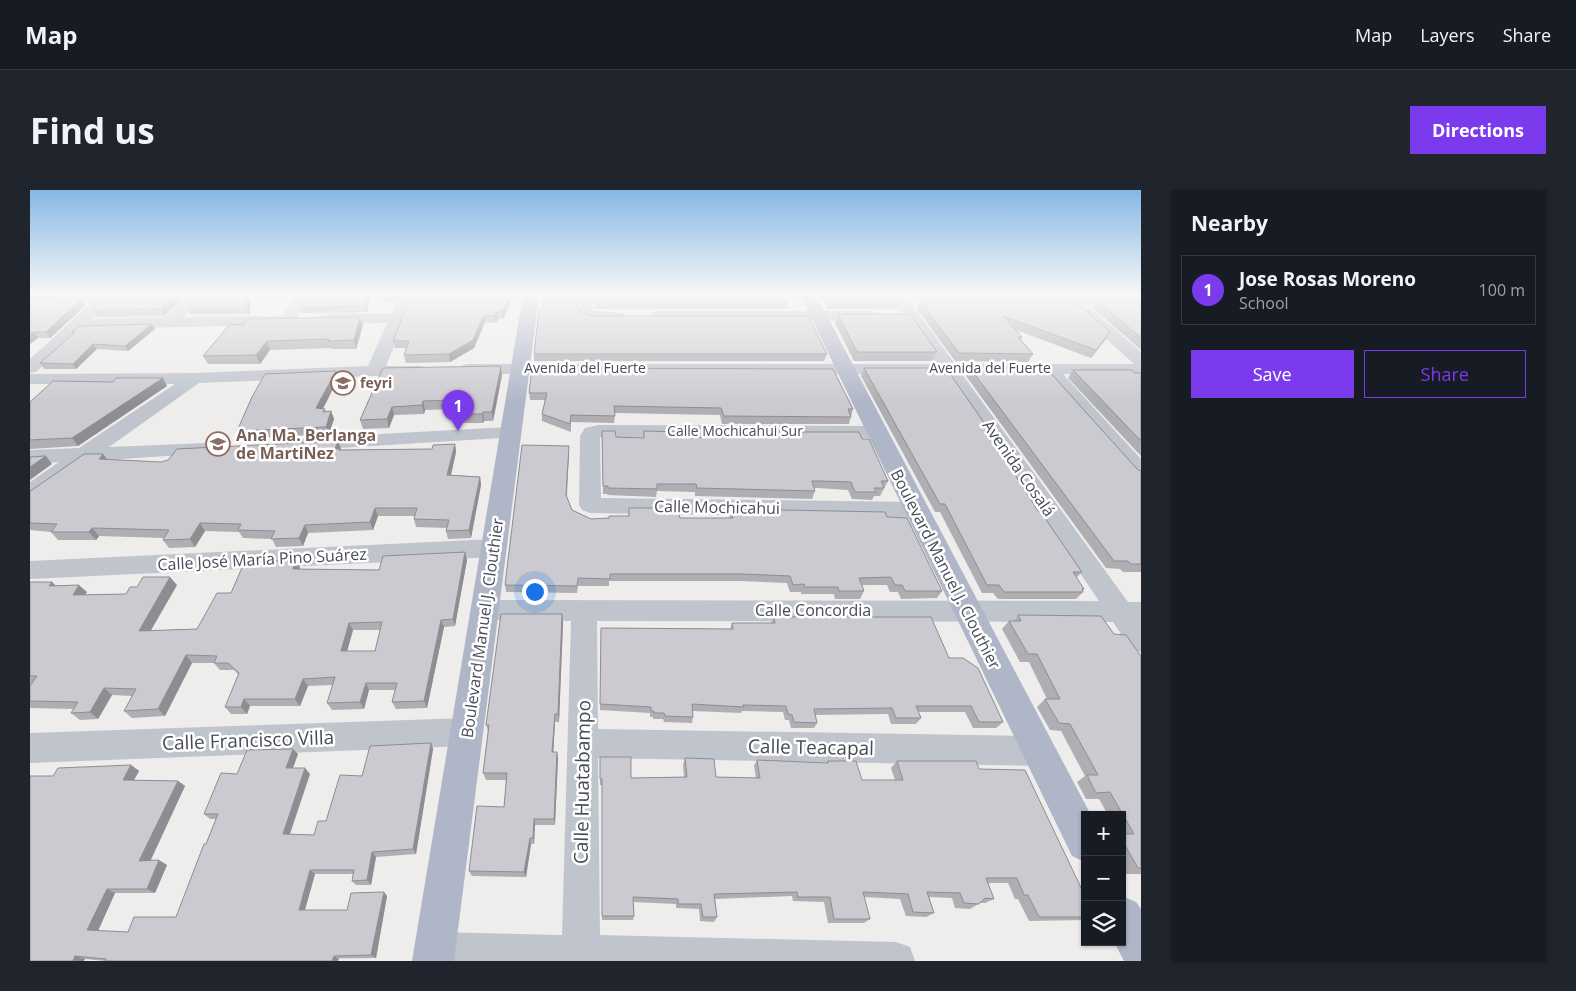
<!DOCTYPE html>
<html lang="en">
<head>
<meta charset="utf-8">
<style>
  :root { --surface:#171b24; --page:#20242c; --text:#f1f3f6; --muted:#9ea1a6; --line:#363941; --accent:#7c3aed }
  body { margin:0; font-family:"Open Sans",sans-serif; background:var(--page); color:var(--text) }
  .controls { position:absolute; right:15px; bottom:15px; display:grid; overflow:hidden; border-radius:0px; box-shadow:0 1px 4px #0004 }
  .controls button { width:45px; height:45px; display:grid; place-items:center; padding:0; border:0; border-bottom:1px solid var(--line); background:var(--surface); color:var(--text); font:25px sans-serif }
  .you { position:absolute; left:504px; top:401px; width:18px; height:18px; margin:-12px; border:4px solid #fff; border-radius:50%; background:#1a73e8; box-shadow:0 0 0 8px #1a73e833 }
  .badge { display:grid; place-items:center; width:32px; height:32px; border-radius:50%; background:var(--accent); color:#fff; font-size:16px; font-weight:700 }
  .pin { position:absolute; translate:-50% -41px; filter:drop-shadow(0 1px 2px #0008) }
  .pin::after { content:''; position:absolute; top:26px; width:18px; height:15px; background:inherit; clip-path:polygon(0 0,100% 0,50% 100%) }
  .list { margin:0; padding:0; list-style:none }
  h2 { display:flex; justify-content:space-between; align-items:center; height:65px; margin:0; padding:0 20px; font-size:21px }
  h2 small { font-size:16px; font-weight:400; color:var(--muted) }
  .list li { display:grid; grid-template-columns:32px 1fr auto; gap:15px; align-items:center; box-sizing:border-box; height:70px; margin:0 10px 10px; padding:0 10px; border:1px solid var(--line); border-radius:0px }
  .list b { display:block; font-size:19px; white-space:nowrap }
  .list p { margin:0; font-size:16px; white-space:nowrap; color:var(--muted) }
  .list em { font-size:16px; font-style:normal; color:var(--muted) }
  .actions { display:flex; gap:10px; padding:15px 20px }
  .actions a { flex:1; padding:11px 0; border:1px solid var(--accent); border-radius:0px; text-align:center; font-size:18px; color:var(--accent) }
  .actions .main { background:var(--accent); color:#fff }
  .icon { flex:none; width:28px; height:28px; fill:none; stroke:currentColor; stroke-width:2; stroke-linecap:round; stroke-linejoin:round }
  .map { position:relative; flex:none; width:1111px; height:771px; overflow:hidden; border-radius:0px }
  header { display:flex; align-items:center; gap:30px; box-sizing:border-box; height:70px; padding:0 25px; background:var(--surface); border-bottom:1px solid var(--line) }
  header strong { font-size:24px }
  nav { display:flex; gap:28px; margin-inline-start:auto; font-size:18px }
  .intro { display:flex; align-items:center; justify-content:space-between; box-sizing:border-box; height:120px; padding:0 30px }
  h1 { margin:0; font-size:35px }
  .button { padding:12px 22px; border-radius:0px; background:var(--accent); color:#fff; font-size:18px; font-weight:700 }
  main { display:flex; gap:30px; padding:0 30px }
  aside { flex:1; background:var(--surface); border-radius:0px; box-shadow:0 1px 4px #0004 }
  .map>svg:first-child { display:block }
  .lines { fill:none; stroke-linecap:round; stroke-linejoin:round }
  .minor { fill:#bfc4cd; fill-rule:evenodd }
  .major { fill:#afb6c8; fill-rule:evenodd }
  .wall { fill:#aeaeb3; fill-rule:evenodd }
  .shaded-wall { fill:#8d8d92 }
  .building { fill:#cacad0; stroke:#8d8d92; fill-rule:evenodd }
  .labels { text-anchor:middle; stroke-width:5; stroke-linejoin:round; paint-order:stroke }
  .far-street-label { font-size:14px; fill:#474c57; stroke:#fff }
  .far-education-label { font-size:14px; font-weight:bold; fill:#785e54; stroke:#fff; text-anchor:start }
  .education-label { font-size:16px; font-weight:bold; fill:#785e54; stroke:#fff; text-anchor:start }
  .street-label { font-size:16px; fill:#474c57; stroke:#fff }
  .near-street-label { font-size:19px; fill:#474c57; stroke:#fff }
</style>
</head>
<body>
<header>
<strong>Map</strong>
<nav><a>Map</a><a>Layers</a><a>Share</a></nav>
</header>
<div class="intro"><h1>Find us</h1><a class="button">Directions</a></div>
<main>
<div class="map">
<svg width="1111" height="771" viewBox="0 0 1111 771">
  <rect width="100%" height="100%" fill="#efedec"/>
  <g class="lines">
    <g class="minor">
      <polygon points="0,105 65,105 75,110 78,113 62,129 135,127 159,105 175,105 154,127 252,126 267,105 282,105 263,133 257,135 52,139 6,182 0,183 0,169 60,114 0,112"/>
      <polygon points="370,105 385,105 356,176 392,176 395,180 392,184 169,193 79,257 178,253 185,255 188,259 185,263 59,271 8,307 0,309 0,292 29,272 0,274 0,260 49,258 145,194 0,194 0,184 165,183 338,176 357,133 296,134 290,132 288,129 290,126 296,124 361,123"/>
      <polygon points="548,105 563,105 563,121 594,123 596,126 594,129 588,131 551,129 547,124"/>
      <polygon points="860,105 875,105 925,174 1104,174 1049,124 1047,121 1049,118 1061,118 1111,162 1111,184 1033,184 1111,269 1111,289 1103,287 1013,184 932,184 1098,412 1111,412 1111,462 1101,459 1083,432 567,431 568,539 1009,546 1020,551 1025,561 1020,571 1009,576 568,568 570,745 866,752 880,757 885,771 390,771 386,761 391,747 405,742 532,745 541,431 455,430 446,427 442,420 446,413 455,410 1069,411 914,184 439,184 433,183 430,179 433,175 439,174 906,174"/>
      <polygon points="1011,106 1111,106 1111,116 1006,114 1003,111 1006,108"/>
      <polygon points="628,121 840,121 846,123 848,126 846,129 840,131 622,129 620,126 622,123"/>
      <polygon points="568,235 847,236 854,238 857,242 854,246 847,248 570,247 571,308 886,312 894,315 897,320 894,325 886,328 560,323 552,320 549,315 550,246 555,238"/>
      <polygon points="481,237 488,239 491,243 488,247 276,260 269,258 266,254 269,250 276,248"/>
      <polygon points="464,349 472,352 476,358 472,364 464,367 0,389 0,371"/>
      <polygon points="437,528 448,532 452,542 448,552 437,556 0,573 0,543"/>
    </g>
    <g class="major">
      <polygon points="493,105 509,105 424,771 382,771"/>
      <polygon points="770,105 786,105 1061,625 1055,625 1055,672 1042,666"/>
      <polygon points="1092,706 1106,712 1111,719 1111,771 1094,771 1084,752 1092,752"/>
    </g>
  </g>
  <g class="wall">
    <polygon points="83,105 151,105 153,109 134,126 67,127 62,120"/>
    <polygon points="169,105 219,105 217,106 220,112 220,124 160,124 157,118"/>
    <polygon points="341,105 337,122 272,123 270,118"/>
    <polygon points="350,105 369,105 365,112 351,111"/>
    <polygon points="381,105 483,105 481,112 473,129 468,128 466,133 455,132 444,158 420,172 376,173 374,165 376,158 365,158 363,151"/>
    <polygon points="549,105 546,114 550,121 561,126 797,164 794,171 504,171 504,164 512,119"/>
    <polygon points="564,105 758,112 757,119 565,119"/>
    <polygon points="790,105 865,105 870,112 867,119 798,119"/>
    <polygon points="0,108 51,109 55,116 20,148 8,148 0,154"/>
    <polygon points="890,111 1080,142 1061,168 986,140 992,147 991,150 1003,164 998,172 925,171 887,119"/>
    <polygon points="1068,111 1111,111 1111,160 1063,118"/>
    <polygon points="808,124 907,162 902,171 824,171 805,133"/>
    <polygon points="122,134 125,139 98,161 67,159 46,179 14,179 10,173 43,144 42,142"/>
    <polygon points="200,134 333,135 326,159 301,159 301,158 240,160 230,174 178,174 173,166"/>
    <polygon points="353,178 472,185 463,231 454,231 453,233 427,233 425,224 425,219 395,220 394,224 364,225 359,238 333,239 330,230"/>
    <polygon points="502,178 823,219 819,234 692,234 690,225 585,223 584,233 541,232 541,242 512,231 512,224 515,210 500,210 499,203"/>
    <polygon points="834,178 987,280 984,285 1008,321 1052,382 1046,388 1054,399 1053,401 1053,402 1046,409 968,409 963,403 952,403 910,322 905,322 831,186"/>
    <polygon points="940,178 1108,280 1111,281 1111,382 1093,382 1090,379 1076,378 936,186"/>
    <polygon points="1043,180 1111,183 1111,266 1038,188"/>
    <polygon points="306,181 308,189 293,219 295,219 296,222 301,221 304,229 299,244 211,249 207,241"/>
    <polygon points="133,188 137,196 48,256 0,259 0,212 83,192"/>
    <polygon points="614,241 660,248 697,246 698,242 832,249 858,291 850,306 844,306 842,310 822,309 818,300 787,298 784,298 785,301 782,309 665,306 665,302 627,301 626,307 577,305 578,304 573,304 572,249 586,247 613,248"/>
    <polygon points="425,254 426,262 421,285 450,287 451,295 441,348 418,349 416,341 417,338 386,337 384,329 385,326 348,326 343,340 278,343 273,356 246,357 242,349 213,348 209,342 175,341 165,357 139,358 133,350 134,348 69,346 66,350 28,350 21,342 0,340 0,301 77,269 131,272 311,259 311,260 402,259"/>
    <polygon points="539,256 537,307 542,320 561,329 579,328 598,326 599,318 650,328 699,328 701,319 857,327 912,401 907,408 871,409 868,402 860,402 857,395 832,395 834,401 830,409 805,409 804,404 771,404 771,402 760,402 757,393 711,391 579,391 579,396 548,396 547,403 476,402 475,395"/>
    <path d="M 435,362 L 437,370 L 425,436 L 414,437 L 397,518 L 366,519 L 362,512 L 365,500 L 339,500 L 334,519 L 302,520 L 297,513 L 303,495 L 278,496 L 270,516 L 220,516 L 217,524 L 201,524 L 195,517 L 209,485 L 204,480 L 190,480 L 184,473 L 162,473 L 135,526 L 102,528 L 94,521 L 102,506 L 82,505 L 68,529 L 50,530 L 41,523 L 44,519 L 0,518 L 0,496 L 2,494 L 0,494 L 0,392 L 22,392 L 26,396 L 57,402 L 55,405 L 96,404 L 147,395 L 120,441 L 167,439 L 201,403 L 266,370 L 270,378 L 270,379 L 349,380 ZM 323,440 L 350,440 L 345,461 L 317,461 Z"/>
    <polygon points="532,424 533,433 529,532 525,532 523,562 527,562 528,569 525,635 505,635 504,654 501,654 496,687 442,686 439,681 474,617 476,590 456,590 453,583 458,541 456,535"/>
    <polygon points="988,425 1084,444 1111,466 1111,684 1095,684 1092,678 1092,625 1078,625 1069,609 1056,609 1047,592 1055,586 1031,541 1020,540 1007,517 1015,509 1017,509 999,472 990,472 972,439 979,431 984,431"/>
    <polygon points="744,427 919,468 973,532 966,538 943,538 935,522 888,522 891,528 886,534 861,534 858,524 785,525 787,533 784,538 761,538 759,530 755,530 753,522 712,521 711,523 663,521 663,527 662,533 634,532 633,529 623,529 623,527 620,527 620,523 570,520 571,438 700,439 702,433 741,433"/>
    <polygon points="401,553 403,559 386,664 346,667 341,695 326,695 322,691 323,684 285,684 275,720 317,720 357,706 346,768 75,771 55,769 0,771 23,586 101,575 109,581 104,590 148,591 155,596 120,671 137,675 125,703 85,703 68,741 98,742 146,727 186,629 180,629 174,624 207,584 268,564 263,578 280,584 260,644 284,645 296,631 332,586"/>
    <polygon points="655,568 686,587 726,588 724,576 727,570 796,573 798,571 832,590 865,590 861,578 867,571 949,579 1055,706 1055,730 999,731 988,709 985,709 978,693 958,693 964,709 955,713 950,713 940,719 925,718 922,708 899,707 904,723 896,727 876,726 870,709 834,707 840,729 834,733 798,733 794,712 763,711 762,706 685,709 687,727 684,732 670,731 669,719 646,718 646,714 603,712 604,726 603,730 572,730 572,595 570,595 570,573 601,588 654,587 653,575"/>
  </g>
  <g class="shaded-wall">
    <polygon points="146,105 151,105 153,109 134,126 131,119"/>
    <polygon points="215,105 219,105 217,106 220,112 220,124 217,118 216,108"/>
    <polygon points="339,105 341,105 337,122 335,116"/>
    <polygon points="363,105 369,105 365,112"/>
    <polygon points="481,105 483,105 481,112 473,129 472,121"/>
    <polygon points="547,105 549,105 545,119 545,112"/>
    <polygon points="51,109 55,116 20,148 16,142"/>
    <polygon points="467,121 468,128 466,133 465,126"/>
    <polygon points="454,125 455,132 444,158 420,172 419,164"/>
    <polygon points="330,127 333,135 326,159 324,150"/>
    <polygon points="122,134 125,139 98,161 95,156"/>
    <polygon points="3,142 8,148 0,154 0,144"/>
    <polygon points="1080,142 1075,150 1061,168 1066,160"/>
    <polygon points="237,151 240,160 230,174 226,165"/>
    <polygon points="63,154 67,159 46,179 43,174"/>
    <polygon points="471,176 472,185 463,231 462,222"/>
    <polygon points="306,181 308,189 289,226 286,218"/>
    <polygon points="133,188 137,196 48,256 42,248"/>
    <polygon points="393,211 395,220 394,224 392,215"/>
    <polygon points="362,217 364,225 359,238 357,229"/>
    <polygon points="301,221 304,229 299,244 296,237"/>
    <polygon points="453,222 454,231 453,233 452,224"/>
    <polygon points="308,251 311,259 311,260 305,259"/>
    <polygon points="425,254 426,262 419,293 417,285"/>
    <polygon points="539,256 539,263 536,313 536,305"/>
    <polygon points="73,264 79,272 69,269"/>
    <polygon points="16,266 22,274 0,290 0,277"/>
    <polygon points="450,287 451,295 441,348 439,340"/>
    <polygon points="345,318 348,326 343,340 340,332"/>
    <polygon points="170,333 175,341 165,357 160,349"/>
    <polygon points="275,335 278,343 273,356 269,348"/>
    <polygon points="62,338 69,346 66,350 59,342"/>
    <polygon points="435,362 437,370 425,436 423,429"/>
    <polygon points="266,370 270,378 268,387 263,379"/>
    <polygon points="140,387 147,395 116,449 109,441"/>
    <polygon points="22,392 30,400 19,396"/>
    <polygon points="49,395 57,402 50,412 43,405"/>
    <polygon points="532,424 533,433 529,532 528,524"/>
    <polygon points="411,430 414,437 397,518 394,511"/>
    <polygon points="319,433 323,440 315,469 311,461"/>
    <polygon points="156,465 162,473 135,526 128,519"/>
    <polygon points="273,489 278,496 270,516 265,509"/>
    <polygon points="336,493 339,500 334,519 330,512"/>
    <polygon points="74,498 82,505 68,529 60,522"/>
    <polygon points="214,509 220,516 217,524 211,517"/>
    <polygon points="525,524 525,532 523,569 522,562"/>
    <polygon points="401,553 403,559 386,664 383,659"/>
    <polygon points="263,559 268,564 261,583 256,578"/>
    <polygon points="527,562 528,569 525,635 524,629"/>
    <polygon points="101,575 109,581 101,595 93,590"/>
    <polygon points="275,578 280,584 258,649 253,644"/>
    <polygon points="148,591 155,596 118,676 109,671"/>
    <polygon points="504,629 505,635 504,654 503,648"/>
    <polygon points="500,648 501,654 496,687 494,682"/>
    <polygon points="342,662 346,667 341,695 337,690"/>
    <polygon points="129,670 137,675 125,703 117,699"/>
    <polygon points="280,680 285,684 274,723 269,720"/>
    <polygon points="77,699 85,703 67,743 57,740"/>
    <polygon points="354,702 357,706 346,768 341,765"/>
    <polygon points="45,766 55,769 54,771 43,771"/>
    <polygon points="304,766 309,769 308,771 302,771"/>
  </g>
  <g class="building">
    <polygon points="83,105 146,105 131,119 62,120 75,108 79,108"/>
    <polygon points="169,105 204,105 204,106 217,106 217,118 157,118"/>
    <polygon points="279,105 339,105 335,116 270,118"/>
    <polygon points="381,105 481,105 472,121 467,121 465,126 454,125 443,150 419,164 374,165 379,151 363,151"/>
    <polygon points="514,105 547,105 545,112 550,121 561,126 778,126 797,164 504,164 509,119 512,119"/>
    <polygon points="565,105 755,105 758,112 565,112"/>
    <polygon points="796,105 865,105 870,112 800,112"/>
    <polygon points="0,108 51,109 16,142 3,142 0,144"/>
    <polygon points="1044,110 1080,142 1066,160 973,126 992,147 988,147 1003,164 929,163 890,111"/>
    <polygon points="1068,111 1111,111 1111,148"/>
    <polygon points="808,124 880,124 907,162 827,162"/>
    <polygon points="330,127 324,150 298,151 299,149 237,151 226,165 173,166 200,134 213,135 217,129"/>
    <polygon points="122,134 95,156 63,154 43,174 10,173 45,142 42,142 49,136"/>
    <polygon points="471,176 462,222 453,222 452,224 425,224 427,210 393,211 392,215 362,217 357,229 330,230 353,178"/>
    <polygon points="502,178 803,179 823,219 818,219 821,227 694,226 691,218 584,216 585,226 541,225 540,234 512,224 517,203 499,203"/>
    <polygon points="834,178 916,178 987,280 982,280 1008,321 1010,321 1052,382 1043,382 1054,399 1052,399 1053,402 974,402 969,395 957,395 915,314 910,314"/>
    <polygon points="940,178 1016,178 1108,280 1111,281 1111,374 1101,374 1098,371 1084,371"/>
    <polygon points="1043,180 1101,180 1105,183 1111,183 1111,251"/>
    <polygon points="306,181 286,218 295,219 293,222 301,221 296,237 207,241 222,207 235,184"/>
    <polygon points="86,188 133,188 42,248 0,250 0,212 23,191 83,192"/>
    <polygon points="572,241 585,241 586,247 614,248 614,241 651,242 660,248 699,246 698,242 829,242 832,249 839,249 858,291 851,291 854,298 844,298 846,302 825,302 821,292 790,291 782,291 785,301 667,298 666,294 627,294 627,299 578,298 578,296 573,296"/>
    <polygon points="308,251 305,259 310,259 309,260 402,259 403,255 425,254 417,285 450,287 439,340 416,341 419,330 384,329 387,318 345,318 340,332 275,335 269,348 241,349 245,341 208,340 211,334 170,333 160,349 133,350 139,340 62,338 59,342 21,342 27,334 0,333 0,301 2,300 54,264 73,264 69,269 131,272 138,270 147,259"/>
    <polygon points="492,255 539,256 536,305 542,320 561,329 579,328 579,326 599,326 599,318 629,318 629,323 649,323 650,328 703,328 701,319 855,322 857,327 877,328 912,401 875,401 872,395 865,395 861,387 829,388 834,401 809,401 808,397 775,397 774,394 763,395 760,386 713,384 580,384 580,389 548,388 547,396 475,395"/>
    <polygon points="16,266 0,277 0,267"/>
    <path d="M 435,362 L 423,429 L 411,430 L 394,511 L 362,512 L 367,493 L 336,493 L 330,512 L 297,513 L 305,487 L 273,489 L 265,509 L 214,509 L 211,517 L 195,517 L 209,483 L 198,473 L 184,473 L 187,466 L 156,465 L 128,519 L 94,521 L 106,499 L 74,498 L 60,522 L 41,523 L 48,512 L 0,511 L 0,496 L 7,486 L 0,486 L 0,392 L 22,392 L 19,396 L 49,395 L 43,405 L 96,404 L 100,397 L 107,397 L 113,387 L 140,387 L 109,441 L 167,439 L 187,403 L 201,403 L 214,373 L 266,370 L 263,379 L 349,380 L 353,366 ZM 352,432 L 345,461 L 311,461 L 319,433 Z"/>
    <polygon points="471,424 532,424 528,524 525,524 522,562 527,562 524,629 504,629 503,648 500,648 494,682 439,681 447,616 474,617 477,583 453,583 459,535 456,535"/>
    <polygon points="988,425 1071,426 1084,444 1096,445 1111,466 1111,678 1108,678 1092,650 1092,644 1104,644 1080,602 1066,603 1057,585 1068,585 1040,534 1029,533 1015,509 1030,509 1007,464 998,464 979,431 991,431"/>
    <polygon points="744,427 901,427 919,468 933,468 948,478 973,532 949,532 941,516 886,516 891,528 866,528 862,518 784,519 787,533 764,532 762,525 758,524 756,516 713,515 714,517 662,514 663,527 635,526 634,523 624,523 624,521 621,521 621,517 570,514 571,438 703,439 702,433 745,433"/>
    <polygon points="401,553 383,659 342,662 337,690 322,691 324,680 280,680 269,720 317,720 321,703 354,702 341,765 304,766 302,771 75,771 76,769 45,766 43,771 0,771 0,586 23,586 28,578 101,575 93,590 148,591 109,671 129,670 117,699 77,699 57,740 98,742 104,727 146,727 174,654 176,654 188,624 174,624 191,583 207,584 217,560 263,559 256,578 275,578 253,644 284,645 288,631 296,631 310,585 332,586 340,556"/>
    <polygon points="570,567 601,567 601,588 657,587 655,568 684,569 686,587 730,588 727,570 798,573 798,571 826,571 832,590 873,590 867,571 946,571 949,579 995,580 1055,706 1055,727 1009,727 998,705 994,705 987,688 956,688 964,709 955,708 949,714 934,713 930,703 897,702 904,723 883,722 878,704 833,702 840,729 804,729 800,707 768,707 767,702 684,704 687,727 673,727 671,714 648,714 648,709 603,707 604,726 572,726 572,589 570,589"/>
  </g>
  <linearGradient id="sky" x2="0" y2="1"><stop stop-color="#85b8e5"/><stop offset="0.49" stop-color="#f8f7f6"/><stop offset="1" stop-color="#f8f7f6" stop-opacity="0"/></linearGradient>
  <rect width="1111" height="213" fill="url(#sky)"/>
  <defs>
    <g id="school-ring" transform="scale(1.25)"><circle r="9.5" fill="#fff" stroke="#8d6e63" stroke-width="1.5"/><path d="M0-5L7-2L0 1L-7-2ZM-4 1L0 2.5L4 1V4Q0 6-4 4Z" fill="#8d6e63"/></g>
  </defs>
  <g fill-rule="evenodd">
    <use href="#school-ring" x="313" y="193"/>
    <use href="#school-ring" x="188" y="254"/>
  </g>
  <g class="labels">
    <g class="far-street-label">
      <text x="555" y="183">Avenida del Fuerte</text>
      <text x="960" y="183">Avenida del Fuerte</text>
      <text x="705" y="246">Calle Mochicahui Sur</text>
    </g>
    <g class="far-education-label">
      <text x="330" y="198">feyri</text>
    </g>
    <g class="education-label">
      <text x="206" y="251">Ana Ma. Berlanga<tspan x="206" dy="18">de MartiNez</tspan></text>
    </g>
    <g class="street-label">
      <text transform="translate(989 278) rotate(55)" y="6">Avenida Cosalá</text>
      <text transform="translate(687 317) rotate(1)" y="6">Calle Mochicahui</text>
      <text transform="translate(232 369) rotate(-3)" y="6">Calle José María Pino Suárez</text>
      <text transform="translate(916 379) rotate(63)" y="6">Boulevard Manuel J. Clouthier</text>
      <text x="783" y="426">Calle Concordia</text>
      <text transform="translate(452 438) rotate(-82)" y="6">Boulevard Manuel J. Clouthier</text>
    </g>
    <g class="near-street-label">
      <text transform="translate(218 550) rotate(-2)" y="7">Calle Francisco Villa</text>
      <text transform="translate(781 557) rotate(1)" y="7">Calle Teacapal</text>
      <text transform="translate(552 592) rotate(-89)" y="7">Calle Huatabampo</text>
    </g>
  </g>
</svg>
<div class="controls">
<button>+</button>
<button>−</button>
<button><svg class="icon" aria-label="layers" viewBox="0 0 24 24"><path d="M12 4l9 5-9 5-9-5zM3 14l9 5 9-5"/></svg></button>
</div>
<div class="you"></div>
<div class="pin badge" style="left:428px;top:241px">1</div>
</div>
<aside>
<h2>Nearby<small></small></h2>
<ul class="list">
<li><span class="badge">1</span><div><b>Jose Rosas Moreno</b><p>School</p></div><em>100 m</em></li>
</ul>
<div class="actions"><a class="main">Save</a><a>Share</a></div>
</aside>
</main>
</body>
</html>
